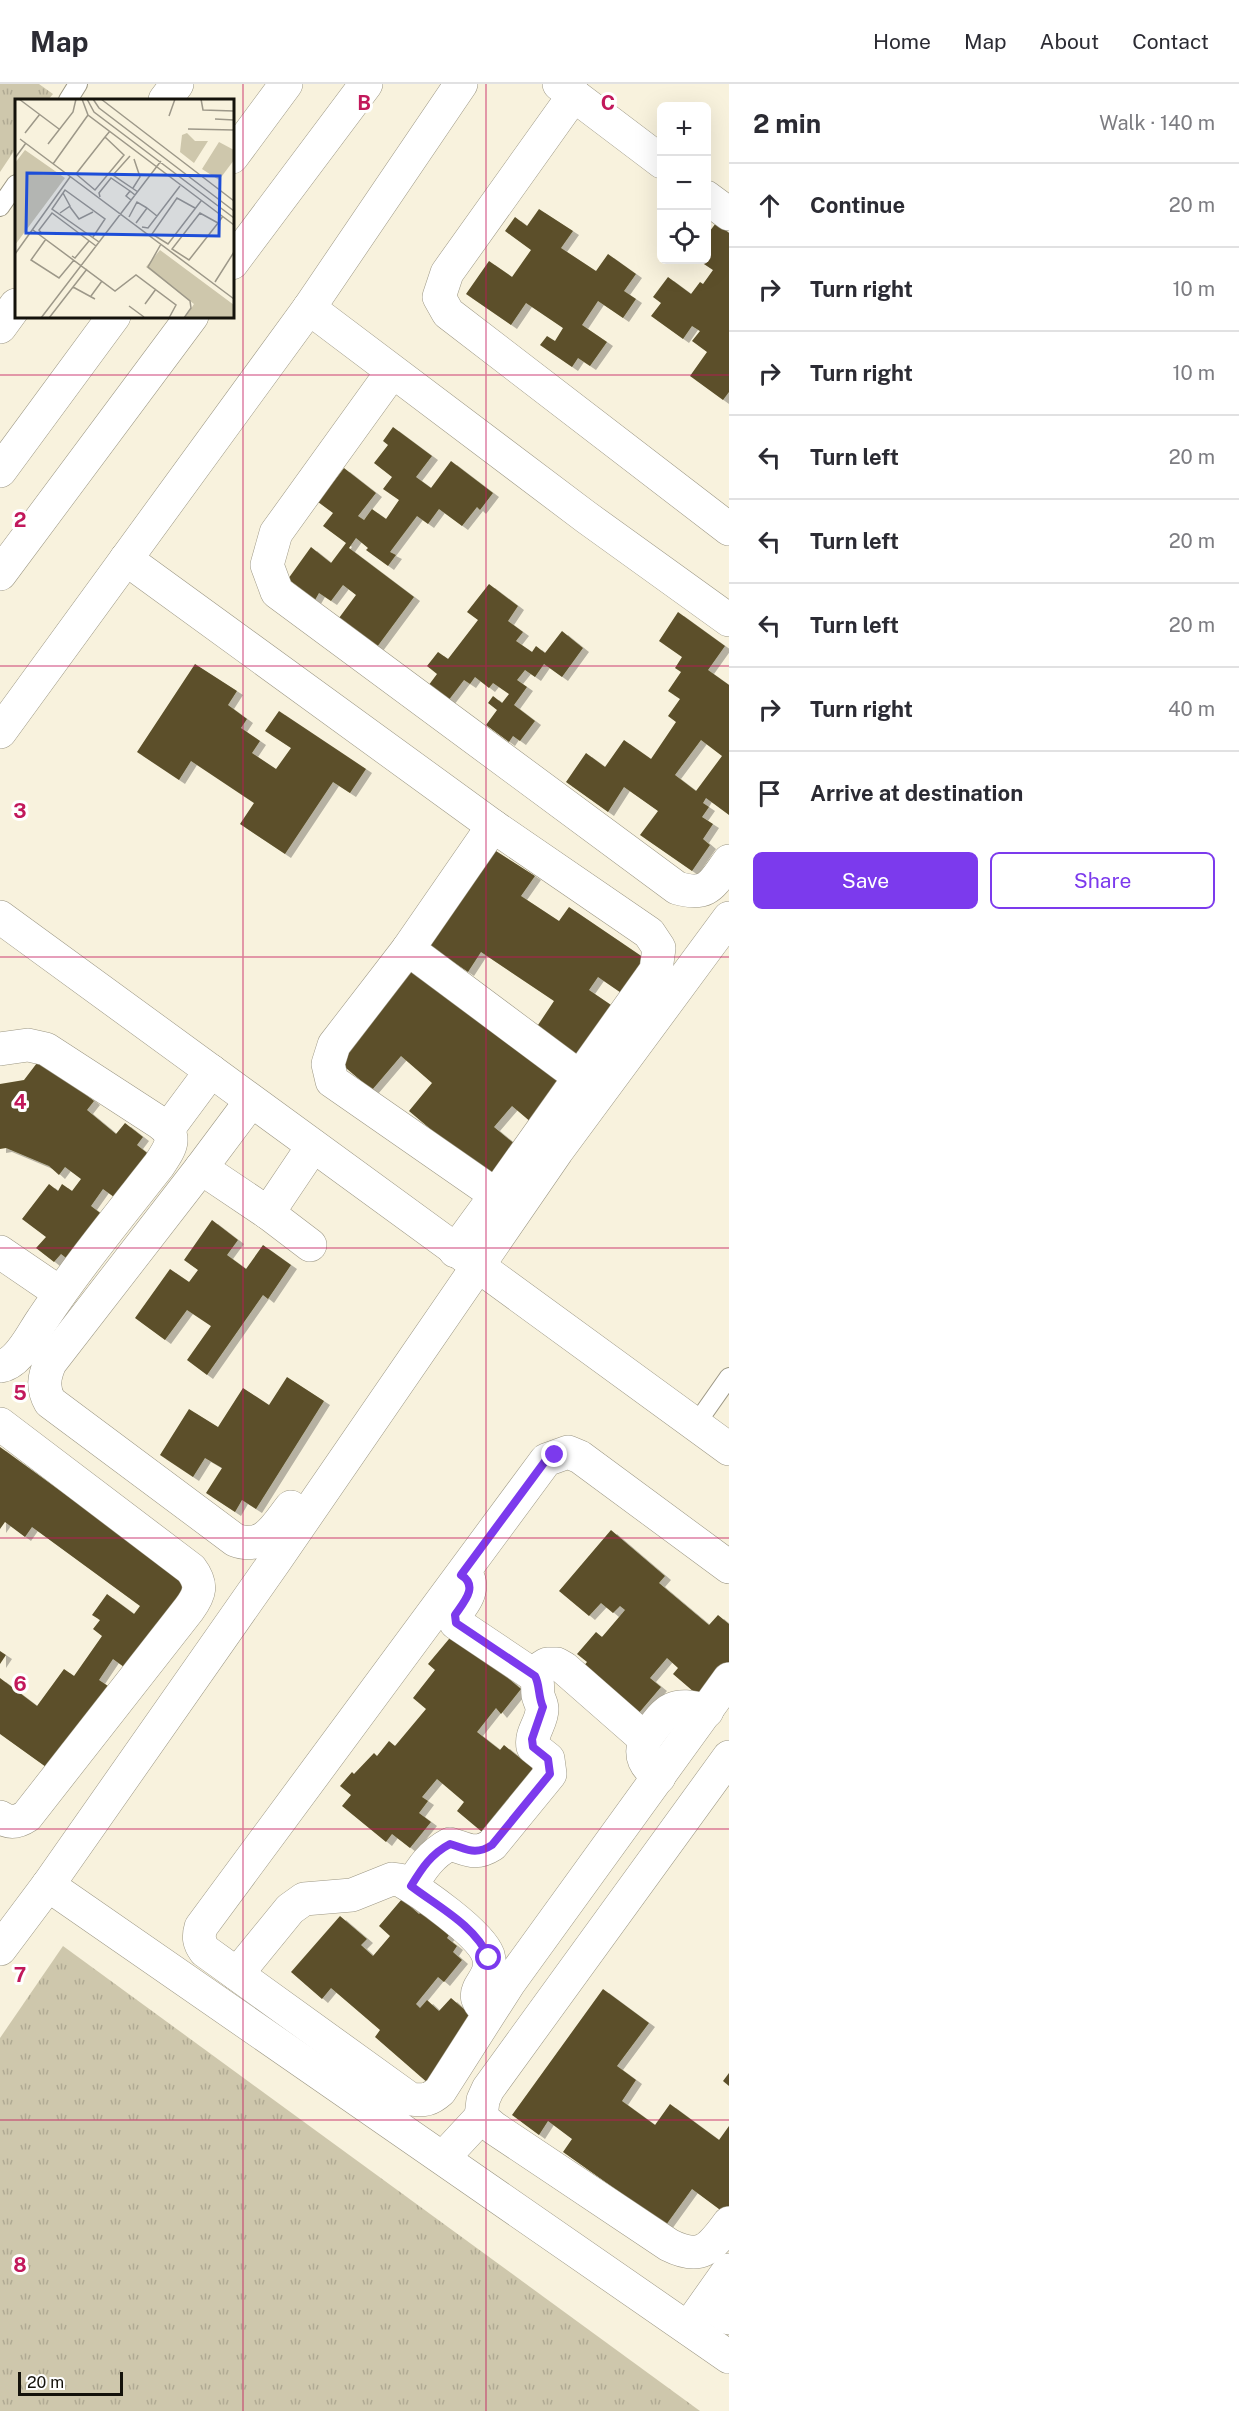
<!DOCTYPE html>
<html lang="en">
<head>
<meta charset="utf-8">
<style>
  :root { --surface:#fff; --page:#f7f7f7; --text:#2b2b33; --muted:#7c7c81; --line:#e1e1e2; --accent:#7c3aed }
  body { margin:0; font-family:"Public Sans",sans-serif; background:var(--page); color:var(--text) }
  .controls { position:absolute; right:18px; top:18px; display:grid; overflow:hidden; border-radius:9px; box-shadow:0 6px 24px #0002 }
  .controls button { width:54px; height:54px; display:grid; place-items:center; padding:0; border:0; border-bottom:2px solid var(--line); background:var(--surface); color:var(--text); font:30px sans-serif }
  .scale { position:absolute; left:18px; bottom:15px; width:105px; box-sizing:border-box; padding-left:6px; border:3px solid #14120b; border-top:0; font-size:16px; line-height:21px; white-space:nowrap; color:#14120b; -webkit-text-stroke:4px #fff; paint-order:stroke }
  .stop { position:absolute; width:18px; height:18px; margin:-14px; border:4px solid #7c3aed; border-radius:50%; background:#fff }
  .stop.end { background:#7c3aed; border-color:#fff; box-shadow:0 2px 6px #0008 }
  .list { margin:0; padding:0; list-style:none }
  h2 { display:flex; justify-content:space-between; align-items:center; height:78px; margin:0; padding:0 24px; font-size:26px }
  h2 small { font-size:20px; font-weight:400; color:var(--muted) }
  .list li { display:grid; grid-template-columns:39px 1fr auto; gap:18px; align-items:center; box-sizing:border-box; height:84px; padding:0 24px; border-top:2px solid var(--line) }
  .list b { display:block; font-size:22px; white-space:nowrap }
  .list em { font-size:20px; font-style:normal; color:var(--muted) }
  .actions { display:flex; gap:12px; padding:18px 24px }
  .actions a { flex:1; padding:14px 0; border:2px solid var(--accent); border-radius:9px; text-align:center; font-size:21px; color:var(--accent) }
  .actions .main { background:var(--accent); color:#fff }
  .icon { flex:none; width:33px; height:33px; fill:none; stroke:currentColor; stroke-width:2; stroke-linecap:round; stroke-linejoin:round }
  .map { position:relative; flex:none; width:729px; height:2327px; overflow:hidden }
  header { display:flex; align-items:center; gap:36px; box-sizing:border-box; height:84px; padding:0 30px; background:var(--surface); border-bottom:2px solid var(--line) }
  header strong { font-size:28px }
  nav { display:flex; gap:33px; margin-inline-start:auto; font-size:21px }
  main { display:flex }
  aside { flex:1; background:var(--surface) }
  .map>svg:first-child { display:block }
  .grass { fill:url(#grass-tufts) }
  .building { fill:#5b5029; fill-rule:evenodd; filter:url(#shadow) }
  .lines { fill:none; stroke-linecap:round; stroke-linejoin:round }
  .lane-casing { stroke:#9c9784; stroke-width:20 }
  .street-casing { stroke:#9c9784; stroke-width:34 }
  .secondary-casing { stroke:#9c9784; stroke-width:34 }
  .lane { stroke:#fff; stroke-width:18 }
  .street { stroke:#fff; stroke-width:33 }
  .secondary { stroke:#fff; stroke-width:33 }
  .route { stroke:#7c3aed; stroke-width:8 }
  .grid { fill:none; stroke:#c2185b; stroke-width:1.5; stroke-opacity:0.55 }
  .inset-road { fill:none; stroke:#9d9889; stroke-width:1.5 }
  .view { fill:#1d4ed8; fill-opacity:0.15; stroke:#1d4ed8; stroke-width:3 }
  .inset-edge { fill:none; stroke:#14120b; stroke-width:3 }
  .grid-label { font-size:20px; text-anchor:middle; font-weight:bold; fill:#c2185b; stroke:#fff; stroke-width:6; stroke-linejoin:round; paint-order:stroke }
</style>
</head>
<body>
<header>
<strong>Map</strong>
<nav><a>Home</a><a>Map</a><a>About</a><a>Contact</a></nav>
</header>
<main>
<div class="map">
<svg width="729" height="2327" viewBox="0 0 729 2327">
  <defs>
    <pattern id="grass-tufts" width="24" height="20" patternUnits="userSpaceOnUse" patternTransform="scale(1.5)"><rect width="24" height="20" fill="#cec7ac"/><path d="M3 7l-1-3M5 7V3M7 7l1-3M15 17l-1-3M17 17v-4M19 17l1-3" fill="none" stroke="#b0aa93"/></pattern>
    <filter id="shadow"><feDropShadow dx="6" dy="4" stdDeviation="0" flood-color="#0004"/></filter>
  </defs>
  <rect width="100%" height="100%" fill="#f8f2dd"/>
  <g class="grass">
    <polygon points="0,0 39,0 53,10 48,16 16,16 16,64 0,88"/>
    <polygon points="63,1862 700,2327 0,2327 0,1954"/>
  </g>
  <g class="building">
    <polygon points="539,125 573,147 561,164 596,187 608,170 636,190 624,207 636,215 623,234 598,217 582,241 607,258 590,282 578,274 572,283 540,261 547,252 555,257 563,244 526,219 511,241 466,210 489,177 512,193 531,166 505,147 515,133 527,142"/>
    <polygon points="716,139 729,149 729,308 723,316 690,292 707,268 692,257 700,247 692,242 683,255 651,232 661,219 653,213 668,193 691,210 700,198 703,200 713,186 698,176 706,176 706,152"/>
    <polygon points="393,343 432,372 416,393 431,404 451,377 493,409 480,426 477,423 462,442 439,425 428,440 417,432 390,468 396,471 388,482 366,466 368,464 356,454 349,464 414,513 377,563 339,534 356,511 343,501 331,517 319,509 315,516 288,495 311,463 331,479 346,459 323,442 333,429 318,418 344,384 376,409 358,432 364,436 372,425 386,435 399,416 383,405 392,393 374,379 388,361 383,357"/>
    <polygon points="489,500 518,522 508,537 523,548 516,557 532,568 536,562 545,569 562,547 583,564 562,593 544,580 535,593 525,586 517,596 527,603 514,621 535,637 520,657 513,652 509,658 486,641 497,626 488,619 493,612 502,619 509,610 493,599 489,604 475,593 470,600 464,596 448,617 428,602 437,590 427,582 438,568 448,575 478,536 467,528"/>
    <path d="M 678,528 L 725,562 L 708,586 L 729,601 L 729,731 L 706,714 L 703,719 L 709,723 L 702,733 L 713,740 L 703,755 L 710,761 L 692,787 L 640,751 L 658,727 L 624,703 L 608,728 L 566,698 L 586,669 L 605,683 L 624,656 L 651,675 L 676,638 L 668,632 L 680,615 L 668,607 L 681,588 L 675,584 L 682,573 L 659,557 ZM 701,656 L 722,672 L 696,707 L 675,691 Z"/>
    <polygon points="195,580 237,607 228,621 247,635 241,644 260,657 252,669 276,685 291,664 265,647 279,627 366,685 350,709 333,698 285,770 240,740 254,719 191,677 179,696 137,668"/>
    <polygon points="485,760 535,792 521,812 559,837 569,823 653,880 630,915 598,893 589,906 611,921 590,951 581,975 536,944 554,917 481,868 468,888 425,859"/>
    <polygon points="416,876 563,1001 532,1039 512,1022 494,1043 522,1066 494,1099 409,1027 432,999 401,972 372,1006 334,974"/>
    <polygon points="40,975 94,1017 87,1026 116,1050 125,1039 143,1053 137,1061 151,1072 118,1116 103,1105 91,1122 108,1135 74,1180 61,1170 54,1178 36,1164 46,1153 22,1135 49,1100 58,1107 62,1100 72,1107 81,1095 65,1083 59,1091 49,1082 6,1064 0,1065 0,1000 24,996"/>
    <polygon points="212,1136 238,1156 227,1171 246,1185 263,1161 291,1181 268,1215 263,1211 207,1291 187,1276 211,1242 187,1226 165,1256 135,1234 170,1185 189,1198 198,1186 184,1176"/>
    <polygon points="287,1293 324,1317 256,1425 242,1416 235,1428 206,1409 222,1384 205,1374 193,1393 160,1371 189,1325 218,1343 243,1304 269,1321"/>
    <polygon points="0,1363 190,1501 128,1586 113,1575 99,1596 114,1606 72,1665 63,1659 46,1683 0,1650 0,1594 37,1622 64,1585 74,1592 102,1552 93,1545 100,1536 92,1531 107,1510 134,1530 140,1522 32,1443 25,1453 5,1438 0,1445"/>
    <polygon points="611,1446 665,1492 659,1499 709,1541 718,1531 729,1540 729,1580 701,1614 673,1590 678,1584 667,1574 650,1594 661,1603 638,1630 583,1583 587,1578 577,1570 596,1548 602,1553 625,1526 620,1522 613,1529 601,1519 589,1532 559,1507"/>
    <polygon points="454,1549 521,1605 501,1630 496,1624 477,1648 500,1666 504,1661 536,1687 488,1753 457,1727 464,1718 437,1695 422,1713 428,1717 419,1729 431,1738 410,1764 392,1750 386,1758 342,1722 351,1711 340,1702 352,1688 354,1690 374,1669 377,1672 389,1657 395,1662 426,1625 413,1614 435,1586 428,1580"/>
    <polygon points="0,1567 6,1571 0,1580"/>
    <polygon points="402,1815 419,1830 424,1825 451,1848 447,1854 457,1862 453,1868 462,1876 444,1898 438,1893 416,1920 420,1924 427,1916 439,1927 451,1914 480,1939 429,2000 375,1953 380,1946 331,1904 322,1915 291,1888 340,1832 367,1855 361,1861 373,1872 390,1852 379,1842"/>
    <polygon points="603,1905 649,1939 617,1982 636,1996 622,2017 655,2041 670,2020 719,2056 729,2042 729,2129 727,2131 692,2105 666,2141 563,2068 572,2055 548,2037 539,2051 512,2031"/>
    <polygon points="729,1989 729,2002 723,1997"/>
  </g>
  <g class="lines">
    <g class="lane-casing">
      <g id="lane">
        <polyline points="68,16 78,0"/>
        <polyline points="0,123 16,100"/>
        <polyline points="696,1340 729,1293"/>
      </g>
    </g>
    <g class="street-casing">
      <g id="street">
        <polyline points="559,0 662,78"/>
        <polyline points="574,11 447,189 439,213 448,229 729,445"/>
        <polyline points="165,16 177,0"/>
        <polyline points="706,113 729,130"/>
        <polyline points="309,224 586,433 729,536"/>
        <polyline points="0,243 16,221"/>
        <path d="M 392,288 L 276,449 L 267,481 L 277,508 L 677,804 C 709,813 712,800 729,777"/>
        <polyline points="126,475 493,742 649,849 659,864 656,886 496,1111 332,997 328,980 334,961 408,865"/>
        <polyline points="493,742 408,865 581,994"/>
        <polyline points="0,833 729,1365"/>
        <path d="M 0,965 L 28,961 L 46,965 L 160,1039 C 179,1053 170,1064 159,1081 C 119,1132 78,1182 42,1236 C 32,1250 19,1280 0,1282"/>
        <polyline points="251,1017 201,1084 268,1129 313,1062"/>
        <polyline points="168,1045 211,987"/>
        <path d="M 201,1084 L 50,1279 C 44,1293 42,1304 50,1318 L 235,1456 C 264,1467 276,1442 291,1423"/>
        <polyline points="268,1129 310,1161"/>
        <polyline points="455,1167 496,1111"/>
        <polyline points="0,1168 60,1209"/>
        <path d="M 0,1340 L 191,1485 C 203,1501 200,1510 189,1525 L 27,1732 C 18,1738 10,1740 0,1733"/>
        <path d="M 729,1483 L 580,1373 L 568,1368 L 546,1376 L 201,1843 C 198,1853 199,1859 205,1867 L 410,2015 C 424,2017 430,2016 440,2007 L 509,1899 L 729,1595"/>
        <path d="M 535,1592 L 539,1585 L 547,1580 L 557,1580 L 564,1584 L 645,1655 C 639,1673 645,1682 659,1693"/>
        <path d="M 645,1655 C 666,1627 670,1616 707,1627"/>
        <path d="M 729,1673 L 488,2005 L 483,2016 L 481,2033 L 494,2044 L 669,2161 C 701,2177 710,2165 729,2139"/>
        <polyline points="48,1801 729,2273"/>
        <path d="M 411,1802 C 422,1784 431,1770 450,1760 C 467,1765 475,1772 492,1761 L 550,1690 L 548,1675 L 533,1663 C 530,1649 542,1639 542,1625 C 542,1620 539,1616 538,1611 C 537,1604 539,1598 535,1592 L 456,1539 L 455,1531 C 462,1521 473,1509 469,1496"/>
        <polyline points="0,1865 48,1801 275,1477 557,1067 729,834"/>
        <path d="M 237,1890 L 290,1825 L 304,1815 L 352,1811 L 392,1795 L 400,1796 C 421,1808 480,1849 488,1871 C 497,1900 459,1905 489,1928"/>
        <polyline points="443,2074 481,2033"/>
        <polyline points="707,2218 729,2234"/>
        <polyline points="688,2244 729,2186"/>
      </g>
    </g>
    <g class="secondary-casing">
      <g id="secondary">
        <polyline points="232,73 286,0"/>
        <polyline points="232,179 366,0"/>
        <polyline points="0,387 114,232"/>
        <polyline points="0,490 192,232"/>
        <polyline points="0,648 309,224 461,0"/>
      </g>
    </g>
    <use href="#lane" class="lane"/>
    <use href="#street" class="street"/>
    <use href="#secondary" class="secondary"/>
  </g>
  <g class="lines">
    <path class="route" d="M 489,1874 C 476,1842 437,1822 411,1802 C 422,1784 431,1770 450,1760 C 467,1765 475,1772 492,1761 L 550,1690 L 548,1675 L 533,1663 L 532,1655 L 543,1623 C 538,1613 540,1601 535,1592 L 462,1543 L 456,1539 L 455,1531 C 464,1518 479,1502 461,1491 L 546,1376 L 555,1371"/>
  </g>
  <path class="grid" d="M 243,0 L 243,2327M 486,0 L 486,2327M 0,291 L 729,291M 0,582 L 729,582M 0,873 L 729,873M 0,1164 L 729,1164M 0,1454 L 729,1454M 0,1745 L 729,1745M 0,2036 L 729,2036"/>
  <g transform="translate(15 15)">
    <rect width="219" height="219" fill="#f8f2dd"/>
    <path d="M 172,34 L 180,42 L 193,42 L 179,64 L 165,53 L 167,36 ZM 204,43 L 219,51 L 219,61 L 204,81 L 187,70 ZM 10,51 L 50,79 L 0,146 L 0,64 ZM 145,151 L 219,206 L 219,219 L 170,219 L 179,205 L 131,168 Z" fill="#cec7ac"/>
    <path class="inset-road" d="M 4,0 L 44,30M 67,0 L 73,16 L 219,126M 72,0 L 79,13 L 219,119M 78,0 L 84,9 L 219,112M 86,0 L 219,102M 186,0 L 188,11 L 219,12M 154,17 L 160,0M 200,20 L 219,21M 173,30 L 219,31M 10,34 L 25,15M 90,38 L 109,56 L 80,91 L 61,75 L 68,66 L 90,38 L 95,32M 5,40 L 219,200M 33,45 L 58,13 L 61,0M 115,57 L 98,76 L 123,93M 0,59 L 11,44M 38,65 L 73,16M 118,89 L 125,78 L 119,60M 85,98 L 84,94 L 96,79 L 115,92M 116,101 L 111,97 L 115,92 L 120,96M 55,108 L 64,120 L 78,113M 180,109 L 162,99 L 137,135 L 153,145 L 186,102M 45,114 L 55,107 L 48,94M 114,118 L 122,103 L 132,109M 121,124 L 132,109 L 142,117M 203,124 L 185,114 L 157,150 L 174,161 L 203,124 L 208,117M 127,128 L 133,129 L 165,87M 18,131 L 100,192 L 121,176 L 161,206 L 154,219M 27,135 L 24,131 L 37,114 L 81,147M 78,138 L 90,120 L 50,91 L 37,110 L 84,143M 31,140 L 16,161 L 44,179 L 59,161M 146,145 L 133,168 L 175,202 L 176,209 L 169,219M 0,155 L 55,78M 57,157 L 60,159 L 74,142M 200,183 L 219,153M 58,188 L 80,200M 76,197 L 87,182M 130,205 L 141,190M 114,207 L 129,218M 26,219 L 146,62M 34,219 L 72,170"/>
    <path class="view" d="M 12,74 L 205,77 L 204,137 L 11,134 Z"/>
    <rect width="219" height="219" class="inset-edge"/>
  </g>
  <g class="grid-label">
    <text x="364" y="26">B</text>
    <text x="608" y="26">C</text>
    <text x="20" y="443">2</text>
    <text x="20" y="734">3</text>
    <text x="20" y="1025">4</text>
    <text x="20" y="1316">5</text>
    <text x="20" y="1607">6</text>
    <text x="20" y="1898">7</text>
    <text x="20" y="2188">8</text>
  </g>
</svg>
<div class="controls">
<button>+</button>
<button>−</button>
<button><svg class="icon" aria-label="locate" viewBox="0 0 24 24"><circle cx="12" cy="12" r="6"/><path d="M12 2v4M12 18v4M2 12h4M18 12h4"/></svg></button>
</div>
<div class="scale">20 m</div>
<div class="stop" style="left:489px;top:1874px"></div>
<div class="stop end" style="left:555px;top:1371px"></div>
</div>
<aside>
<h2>2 min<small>Walk · 140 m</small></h2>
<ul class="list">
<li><svg class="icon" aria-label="ahead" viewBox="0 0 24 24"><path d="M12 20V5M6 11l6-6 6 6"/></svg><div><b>Continue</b></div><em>20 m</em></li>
<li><svg class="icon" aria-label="right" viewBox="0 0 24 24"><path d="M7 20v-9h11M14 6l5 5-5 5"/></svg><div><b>Turn right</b></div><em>10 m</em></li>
<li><svg class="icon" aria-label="right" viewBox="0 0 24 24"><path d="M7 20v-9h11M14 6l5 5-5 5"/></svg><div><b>Turn right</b></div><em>10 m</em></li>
<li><svg class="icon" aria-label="left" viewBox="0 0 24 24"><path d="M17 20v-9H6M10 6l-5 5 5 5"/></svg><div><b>Turn left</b></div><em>20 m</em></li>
<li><svg class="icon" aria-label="left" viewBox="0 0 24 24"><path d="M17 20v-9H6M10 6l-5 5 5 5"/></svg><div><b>Turn left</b></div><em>20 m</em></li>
<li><svg class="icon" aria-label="left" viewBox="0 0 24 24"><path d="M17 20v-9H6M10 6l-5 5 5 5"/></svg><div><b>Turn left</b></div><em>20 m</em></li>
<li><svg class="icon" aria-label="right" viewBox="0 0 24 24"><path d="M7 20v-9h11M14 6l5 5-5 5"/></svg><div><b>Turn right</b></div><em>40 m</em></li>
<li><svg class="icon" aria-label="arrive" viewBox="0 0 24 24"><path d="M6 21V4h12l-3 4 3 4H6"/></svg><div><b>Arrive at destination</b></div></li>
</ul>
<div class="actions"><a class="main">Save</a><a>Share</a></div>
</aside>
</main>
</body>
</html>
